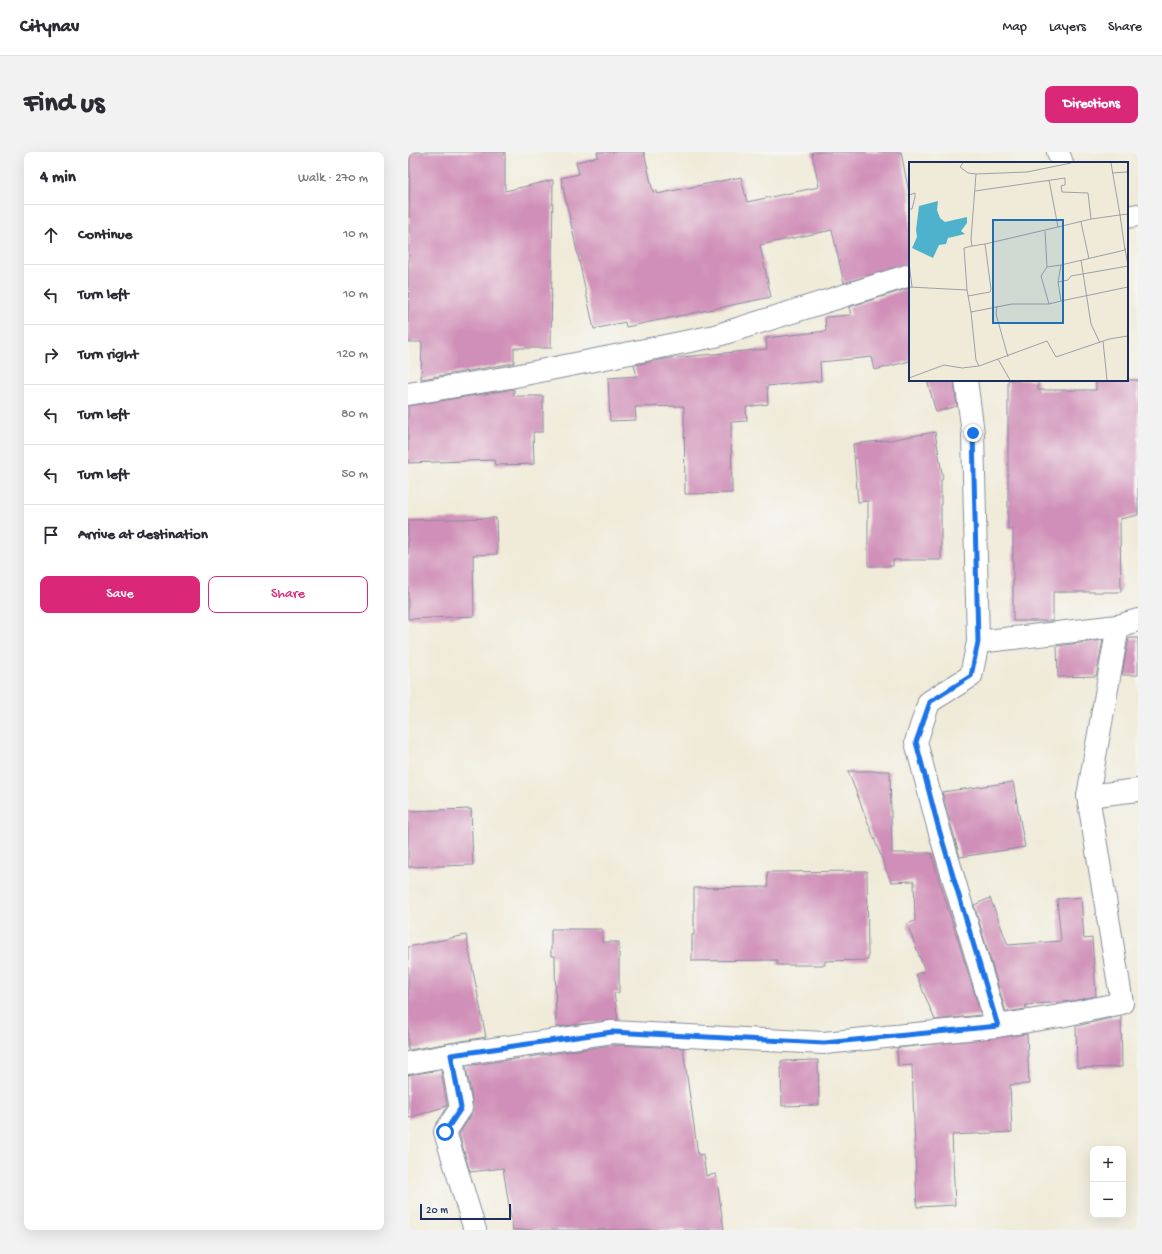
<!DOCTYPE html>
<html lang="en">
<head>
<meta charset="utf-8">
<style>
  :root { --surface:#fff; --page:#f2f2f3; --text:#2b2b33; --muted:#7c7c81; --line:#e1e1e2; --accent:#db2777 }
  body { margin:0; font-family:"Gochi Hand",sans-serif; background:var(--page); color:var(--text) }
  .controls { position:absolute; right:12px; bottom:12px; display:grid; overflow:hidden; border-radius:8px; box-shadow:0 4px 16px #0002 }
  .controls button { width:36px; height:36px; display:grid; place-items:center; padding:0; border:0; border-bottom:1px solid var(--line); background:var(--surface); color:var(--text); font:20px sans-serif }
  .scale { position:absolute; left:12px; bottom:10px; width:91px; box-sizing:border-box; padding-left:4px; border:2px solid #1b2f5e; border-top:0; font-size:11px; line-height:14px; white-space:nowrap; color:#1b2f5e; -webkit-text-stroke:3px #f6f6f2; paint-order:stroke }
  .stop { position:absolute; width:12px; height:12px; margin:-9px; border:3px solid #1a73e8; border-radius:50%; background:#fff }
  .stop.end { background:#1a73e8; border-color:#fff; box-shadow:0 1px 4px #0008 }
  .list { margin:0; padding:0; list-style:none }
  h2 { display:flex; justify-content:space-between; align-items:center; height:52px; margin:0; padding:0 16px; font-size:17px }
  h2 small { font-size:13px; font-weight:400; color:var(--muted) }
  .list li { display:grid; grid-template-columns:26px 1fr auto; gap:12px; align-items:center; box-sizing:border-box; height:60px; padding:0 16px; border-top:1px solid var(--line) }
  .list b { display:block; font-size:15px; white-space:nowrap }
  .list em { font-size:13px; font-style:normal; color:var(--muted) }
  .actions { display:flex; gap:8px; padding:12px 16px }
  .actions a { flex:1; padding:9px 0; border:1px solid var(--accent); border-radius:8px; text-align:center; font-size:14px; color:var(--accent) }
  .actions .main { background:var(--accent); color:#fff }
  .icon { flex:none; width:22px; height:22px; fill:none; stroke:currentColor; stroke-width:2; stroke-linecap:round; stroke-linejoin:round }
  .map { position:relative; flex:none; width:730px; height:1078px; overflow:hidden; border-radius:8px }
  header { display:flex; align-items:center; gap:24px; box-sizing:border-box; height:56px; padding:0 20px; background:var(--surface); border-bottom:1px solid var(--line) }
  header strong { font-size:19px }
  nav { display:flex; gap:22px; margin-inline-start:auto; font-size:14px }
  .intro { display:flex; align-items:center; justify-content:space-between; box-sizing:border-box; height:96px; padding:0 24px }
  h1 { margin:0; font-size:28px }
  .button { padding:10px 18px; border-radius:8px; background:var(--accent); color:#fff; font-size:14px; font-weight:700 }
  main { display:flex; gap:24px; padding:0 24px }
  aside { flex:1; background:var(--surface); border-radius:8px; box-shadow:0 4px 16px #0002 }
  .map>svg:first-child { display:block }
  .building { fill:#d08fb8 }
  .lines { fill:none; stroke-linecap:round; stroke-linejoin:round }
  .street-casing { stroke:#868d9c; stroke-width:24 }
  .street { stroke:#fff; stroke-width:22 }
  .route { stroke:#1a73e8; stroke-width:5 }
  .inset-road { fill:none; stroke:#9ba0a8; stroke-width:1 }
  .view { fill:#1f6fb2; fill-opacity:0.15; stroke:#1f6fb2; stroke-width:2 }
  .inset-edge { fill:none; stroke:#1b2f5e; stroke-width:2 }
</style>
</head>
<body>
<header>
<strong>Citynav</strong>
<nav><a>Map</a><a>Layers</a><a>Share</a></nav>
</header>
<div class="intro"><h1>Find us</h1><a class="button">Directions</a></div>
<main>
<aside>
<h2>4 min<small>Walk · 270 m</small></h2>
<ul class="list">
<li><svg class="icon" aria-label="ahead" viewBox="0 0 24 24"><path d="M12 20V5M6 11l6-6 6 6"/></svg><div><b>Continue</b></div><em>10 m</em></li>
<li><svg class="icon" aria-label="left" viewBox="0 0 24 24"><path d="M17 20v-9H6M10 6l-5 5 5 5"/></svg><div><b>Turn left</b></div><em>10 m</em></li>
<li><svg class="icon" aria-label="right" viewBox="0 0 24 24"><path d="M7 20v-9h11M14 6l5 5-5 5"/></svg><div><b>Turn right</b></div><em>120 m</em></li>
<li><svg class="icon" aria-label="left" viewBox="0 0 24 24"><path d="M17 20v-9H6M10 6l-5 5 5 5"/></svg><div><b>Turn left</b></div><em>80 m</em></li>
<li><svg class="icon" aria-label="left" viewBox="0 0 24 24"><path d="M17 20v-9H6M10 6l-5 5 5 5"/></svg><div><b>Turn left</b></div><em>50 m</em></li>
<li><svg class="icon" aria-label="arrive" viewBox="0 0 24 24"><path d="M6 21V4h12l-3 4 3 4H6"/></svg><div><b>Arrive at destination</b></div></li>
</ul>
<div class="actions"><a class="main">Save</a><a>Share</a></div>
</aside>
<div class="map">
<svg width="730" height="1078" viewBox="0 0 730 1078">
  <rect width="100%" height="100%" fill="#f6f6f2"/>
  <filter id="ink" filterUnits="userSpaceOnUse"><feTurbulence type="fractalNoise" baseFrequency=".025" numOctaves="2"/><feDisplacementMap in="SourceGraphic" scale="8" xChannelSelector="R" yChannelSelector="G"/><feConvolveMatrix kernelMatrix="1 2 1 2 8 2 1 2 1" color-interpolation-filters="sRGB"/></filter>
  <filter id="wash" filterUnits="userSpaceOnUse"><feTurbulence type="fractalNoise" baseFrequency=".012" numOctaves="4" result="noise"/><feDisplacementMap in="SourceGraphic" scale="16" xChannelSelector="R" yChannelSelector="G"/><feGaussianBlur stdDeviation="0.9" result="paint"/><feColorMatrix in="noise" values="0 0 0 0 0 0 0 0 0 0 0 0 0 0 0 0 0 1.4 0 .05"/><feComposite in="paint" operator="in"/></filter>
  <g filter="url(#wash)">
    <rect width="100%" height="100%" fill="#f0ebd9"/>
    <g id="blocks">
      <g class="building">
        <polygon points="2,0 97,0 97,39 145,28 143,196 106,196 106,211 13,227 14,190 0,190"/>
        <polygon points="189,0 236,0 245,40 249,39 249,42 333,25 339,50 411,35 404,0 493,0 502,46 502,111 436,131 424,78 352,93 363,145 218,175 217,170 186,177 153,26 171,22 168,10 190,5"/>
        <polygon points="502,136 502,209 467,218 464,205 412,210 413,229 359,234 360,252 338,255 339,269 323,270 324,341 277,342 276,254 227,255 228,268 202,269 200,226 229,224 226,213 263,206 359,197 358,186 418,179 417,165 443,163 441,155"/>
        <polygon points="519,228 546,228 549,254 528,260"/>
        <polygon points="600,228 630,228 630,238 688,238 688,228 730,228 730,363 712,367 713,440 645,440 645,469 605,469 605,377 600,377"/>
        <polygon points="106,237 106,244 135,244 135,280 125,280 126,312 87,313 86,308 0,311 0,254"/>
        <polygon points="527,280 535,327 533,328 533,408 485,408 485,414 460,414 460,349 450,350 445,292 481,288"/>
        <polygon points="88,366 89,402 65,403 66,464 0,467 0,368"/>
        <polygon points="721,486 730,486 730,523 714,523"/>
        <polygon points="695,488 688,524 650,525 649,494"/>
        <polygon points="440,619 482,619 484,701 523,701 573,863 527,868 508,822 517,819 499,772 507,769 506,729 483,730"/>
        <polygon points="605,630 617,695 552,705 534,640"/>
        <polygon points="63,657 65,713 0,715 0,659"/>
        <polygon points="459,719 460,808 417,809 417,813 369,813 369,808 284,809 284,783 286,783 286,736 360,735 359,720"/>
        <polygon points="673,745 676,787 684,786 688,844 664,849 618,853 618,857 598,860 566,753 582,746 600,793 653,789 649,747"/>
        <polygon points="143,777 194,777 194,790 211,790 211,841 206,841 210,868 148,875 147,804 143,804"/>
        <polygon points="58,783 78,885 0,898 0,795"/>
        <polygon points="713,864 714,915 669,916 668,874"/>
        <polygon points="619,882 621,932 602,933 604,980 544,983 547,1053 509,1055 504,913 490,914 489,896"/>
        <polygon points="205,893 275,896 290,1003 295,1002 298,1024 308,1022 316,1078 105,1078 95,1016 62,1020 51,982 63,963 65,954 58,914"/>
        <polygon points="410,908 411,953 374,954 373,909"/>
        <polygon points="33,918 39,954 0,966 0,923"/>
      </g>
    </g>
  </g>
  <g filter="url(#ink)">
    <use href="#blocks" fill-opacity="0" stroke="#868d9c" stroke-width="1"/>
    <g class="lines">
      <g class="street-casing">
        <g id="street">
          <polyline points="650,0 654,11"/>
          <polyline points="719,65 730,63"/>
          <polyline points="558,228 565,281 570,490 710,474 730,468"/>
          <polyline points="0,242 102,225 307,184 502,123"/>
          <polyline points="570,490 563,524 521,550 508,590 530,674 589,874"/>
          <polyline points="680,644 730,638"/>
          <polyline points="43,903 53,956 37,980 67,1078"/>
          <polyline points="0,911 43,903 204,880 416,891 589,874 652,864 714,851 680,644 710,474"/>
        </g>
      </g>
      <use href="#street" class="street"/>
    </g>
  </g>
  <g class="lines" filter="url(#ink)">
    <polyline class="route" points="37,980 53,956 43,903 204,880 416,891 590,874 530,674 508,590 522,550 563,524 570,490 565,281"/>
  </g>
  <g transform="translate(501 10)">
    <rect width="219" height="219" fill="#f0ebd9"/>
    <path d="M 29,39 L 28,48 L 31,56 L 36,60 L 58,55 L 58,61 L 52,69 L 56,72 L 39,76 L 37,82 L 30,83 L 24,96 L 3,86 L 8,75 L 7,68 L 10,44 Z" fill="#4eb2cd"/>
    <path class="inset-road" d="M 54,1 L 51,5 L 59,11 L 67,12 L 62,77 L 63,84 L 76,82 L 82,127 L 81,130 L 59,134M 202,1 L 211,53 L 219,52M 203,11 L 218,10 L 219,6M 67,12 L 118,10 L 162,1M 140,18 L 149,65 L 182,57M 66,29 L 156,16 L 156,23 L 152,24 L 153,30 L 179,31 L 182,57 L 211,53M 0,33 L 6,31 L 6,35 L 3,47 L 0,47M 172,60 L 180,97M 136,69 L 138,105 L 152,103 L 216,88 L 211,53M 76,82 L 149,65M 216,86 L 219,104M 172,98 L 182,162 L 191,181M 0,100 L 3,125M 138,105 L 132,114 L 140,142M 149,120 L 159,118 L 162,114 L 219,104M 0,125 L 58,128 L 62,150 L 103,142 L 140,142 L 152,139 L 149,120 L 152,103M 58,128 L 55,86 L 63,84M 152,139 L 219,125M 88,144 L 87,152 L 99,195M 62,150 L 67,198 L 70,204 L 138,179 L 147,195 L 200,177 L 219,174M 194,179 L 198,218M 89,197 L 101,218M 0,216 L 35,203 L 53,206 L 70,204"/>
    <path class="view" d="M 84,58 L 154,58 L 154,161 L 84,161 Z"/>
    <rect width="219" height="219" class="inset-edge"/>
  </g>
</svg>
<div class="controls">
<button>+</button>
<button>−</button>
</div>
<div class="scale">20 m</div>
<div class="stop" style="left:37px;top:980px"></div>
<div class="stop end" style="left:565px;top:281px"></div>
</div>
</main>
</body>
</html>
